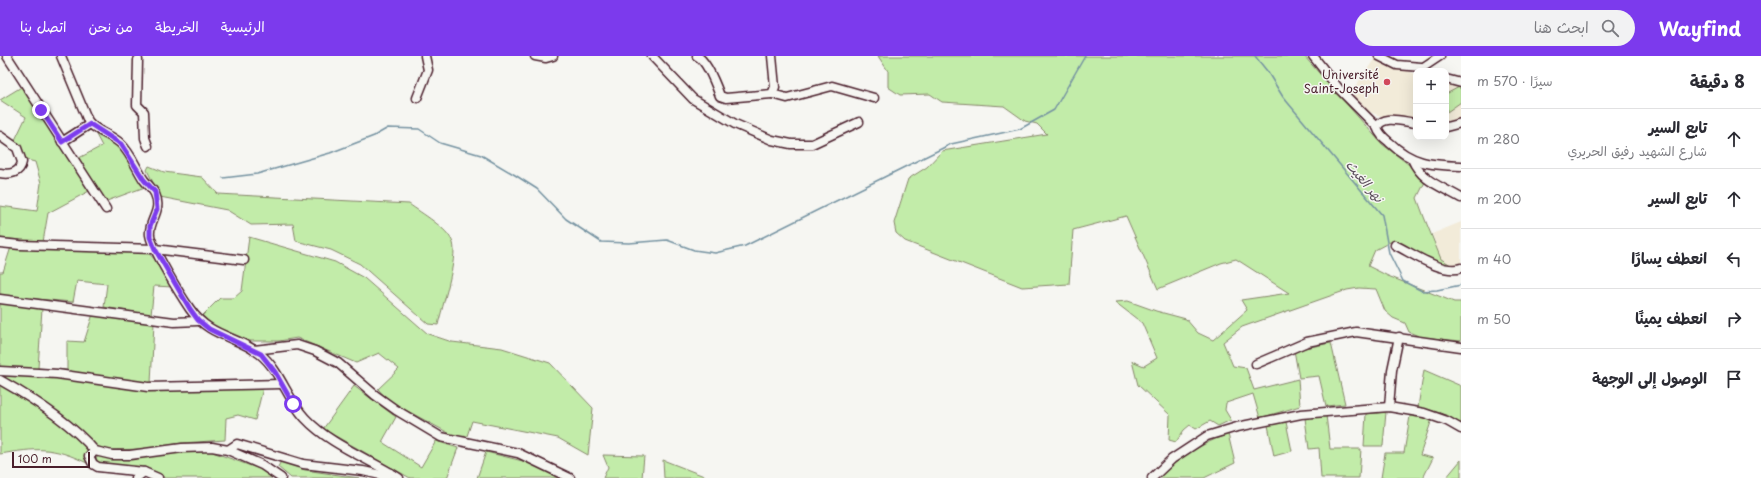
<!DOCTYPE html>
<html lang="ar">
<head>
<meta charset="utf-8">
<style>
  :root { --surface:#fff; --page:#f2f2f3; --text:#2b2b33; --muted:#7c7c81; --line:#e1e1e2; --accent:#7c3aed }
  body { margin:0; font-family:"Playpen Sans","Playpen Sans Arabic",sans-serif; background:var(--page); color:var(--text); direction:rtl }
  .controls { position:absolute; right:12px; top:12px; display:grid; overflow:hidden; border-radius:8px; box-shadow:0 4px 16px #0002 }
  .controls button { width:36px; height:36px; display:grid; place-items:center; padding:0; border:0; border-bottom:1px solid var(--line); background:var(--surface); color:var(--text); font:20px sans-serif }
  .scale { position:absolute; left:12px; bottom:10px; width:78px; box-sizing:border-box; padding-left:4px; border:2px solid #4a1f2b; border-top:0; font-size:11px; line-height:14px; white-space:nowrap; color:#4a1f2b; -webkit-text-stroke:3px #f6f6f2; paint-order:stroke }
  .stop { position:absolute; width:12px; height:12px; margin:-9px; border:3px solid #7c3aed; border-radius:50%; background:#fff }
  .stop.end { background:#7c3aed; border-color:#fff; box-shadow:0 1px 4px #0008 }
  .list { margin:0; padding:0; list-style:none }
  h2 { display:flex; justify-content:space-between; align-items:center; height:52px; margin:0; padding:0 16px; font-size:17px }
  h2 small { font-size:13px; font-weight:400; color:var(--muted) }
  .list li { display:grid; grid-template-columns:26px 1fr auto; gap:12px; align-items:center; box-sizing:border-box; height:60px; padding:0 16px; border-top:1px solid var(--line) }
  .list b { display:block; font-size:15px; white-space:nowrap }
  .list p { margin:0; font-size:13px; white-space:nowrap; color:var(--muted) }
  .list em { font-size:13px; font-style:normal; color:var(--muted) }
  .icon { flex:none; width:22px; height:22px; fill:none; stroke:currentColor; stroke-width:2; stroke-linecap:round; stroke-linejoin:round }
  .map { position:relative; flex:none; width:1461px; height:422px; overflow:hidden; direction:ltr }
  header { display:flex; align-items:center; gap:24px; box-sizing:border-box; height:56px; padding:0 20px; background:var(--accent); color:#fff }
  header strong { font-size:19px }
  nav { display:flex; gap:22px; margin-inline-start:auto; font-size:14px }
  .search { width:280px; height:36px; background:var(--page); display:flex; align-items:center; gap:10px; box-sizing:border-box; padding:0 14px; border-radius:22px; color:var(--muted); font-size:15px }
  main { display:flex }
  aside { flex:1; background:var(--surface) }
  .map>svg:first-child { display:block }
  .built { fill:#f2ebd9 }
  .green { fill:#c2eca9; stroke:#86866a }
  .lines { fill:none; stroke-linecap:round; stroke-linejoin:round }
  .stream { stroke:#7492a1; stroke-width:1.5 }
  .minor-casing { stroke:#4a1f2b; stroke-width:11 }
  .minor { stroke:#f6f6f2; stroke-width:8 }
  .route { stroke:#7c3aed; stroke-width:5 }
  .poi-dot { fill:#d1495b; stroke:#f6f6f2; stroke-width:1.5 }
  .labels { text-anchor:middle; stroke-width:3; stroke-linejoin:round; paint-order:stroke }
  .poi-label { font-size:12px; fill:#4a1f2b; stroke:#f6f6f2; text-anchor:end }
  .water-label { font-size:13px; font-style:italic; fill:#5c4f5c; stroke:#f6f6f2 }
</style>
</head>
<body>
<header>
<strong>Wayfind</strong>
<div class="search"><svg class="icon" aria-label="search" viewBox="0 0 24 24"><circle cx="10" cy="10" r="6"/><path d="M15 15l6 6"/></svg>ابحث هنا</div>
<nav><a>الرئيسية</a><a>الخريطة</a><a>من نحن</a><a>اتصل بنا</a></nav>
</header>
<main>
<aside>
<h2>8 دقيقة<small>سيرًا · 570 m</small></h2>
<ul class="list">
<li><svg class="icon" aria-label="ahead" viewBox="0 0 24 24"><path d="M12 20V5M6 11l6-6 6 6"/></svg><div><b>تابع السير</b><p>شارع الشهيد رفيق الحريري</p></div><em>280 m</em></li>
<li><svg class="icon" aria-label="ahead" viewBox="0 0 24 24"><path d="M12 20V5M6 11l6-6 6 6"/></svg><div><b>تابع السير</b></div><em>200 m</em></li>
<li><svg class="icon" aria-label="left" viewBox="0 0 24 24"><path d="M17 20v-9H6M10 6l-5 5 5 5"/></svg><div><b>انعطف يسارًا</b></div><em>40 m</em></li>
<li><svg class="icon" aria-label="right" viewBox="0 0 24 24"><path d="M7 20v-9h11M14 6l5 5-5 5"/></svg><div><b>انعطف يمينًا</b></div><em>50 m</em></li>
<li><svg class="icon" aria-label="arrive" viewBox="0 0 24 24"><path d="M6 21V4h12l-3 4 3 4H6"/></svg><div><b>الوصول إلى الوجهة</b></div></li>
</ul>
</aside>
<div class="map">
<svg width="1461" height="422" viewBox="0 0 1461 422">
  <rect width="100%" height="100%" fill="#f6f6f2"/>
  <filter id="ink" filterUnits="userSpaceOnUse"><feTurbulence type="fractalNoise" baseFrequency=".025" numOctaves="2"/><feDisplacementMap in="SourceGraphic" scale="8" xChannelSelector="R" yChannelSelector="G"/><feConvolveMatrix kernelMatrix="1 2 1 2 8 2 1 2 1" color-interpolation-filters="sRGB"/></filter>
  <g filter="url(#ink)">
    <g class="built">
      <polygon points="1375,2 1416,18 1416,65 1386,62 1367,55 1355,43 1352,35"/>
      <polygon points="1446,26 1461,30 1461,64 1446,68"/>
      <polygon points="1461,166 1461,210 1456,212 1441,203 1432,178"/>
    </g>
    <g class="green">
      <polygon points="878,0 1304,0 1382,88 1408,108 1425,126 1417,142 1424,161 1441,203 1456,212 1442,210 1392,185 1375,194 1368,210 1388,220 1454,246 1461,246 1461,285 1421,281 1409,276 1405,267 1393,262 1385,255 1376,233 1359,232 1347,234 1242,271 1223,286 1233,310 1246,312 1254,334 1298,323 1300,350 1260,362 1253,338 1226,347 1225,354 1231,364 1218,370 1210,365 1196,373 1190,369 1184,374 1176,386 1169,384 1170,359 1138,329 1132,305 1144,310 1157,302 1142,267 1115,246 1128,245 1156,255 1186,263 1198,277 1213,284 1247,254 1241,244 1289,237 1236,203 1221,207 1158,233 1126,160 1073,174 1069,228 1022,231 905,185 896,177 894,167 908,123 927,111 942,95 1047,78 1037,68 1025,65 1004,50 942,46 930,38 900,39 888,31 888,15"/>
      <polygon points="23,30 91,134 48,157 43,186 0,182 0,150 37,155 41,127 35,106 23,103 14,86 26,61 0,44"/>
      <polygon points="1461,30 1461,46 1447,56 1446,38"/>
      <polygon points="94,75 122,92 145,131 104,146 79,102 102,90"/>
      <path d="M 149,110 L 164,116 L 202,121 L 218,138 L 409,148 C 421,157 448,172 453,187 C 458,202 442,251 438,269 L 428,268 L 360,208 L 331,194 L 296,185 L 293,168 L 251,169 L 227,154 L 160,141 L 147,114 Z"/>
      <polygon points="249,181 335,206 364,222 428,278 452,286 502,292 550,307 593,352 588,399 558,382 472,365 467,380 456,381 389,345 378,333 399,313 379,297 356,307 297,282 279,285 241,285 206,267 202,260 220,242 234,242 242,235"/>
      <polygon points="11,191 146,195 158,206 173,231 154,230 151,259 104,251 107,228 77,225 73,246 0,240 0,216 3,216"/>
      <path d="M 0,245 L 42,253 L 38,312 L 67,314 L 67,285 L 84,286 L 93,258 L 154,267 L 151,327 L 180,332 L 263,332 L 255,364 L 238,359 L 226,362 L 225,384 L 182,387 L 144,393 L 106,394 L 93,388 L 87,393 L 87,407 C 52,390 37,392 0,398 Z"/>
      <polygon points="1331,287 1345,348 1326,350 1319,320 1299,322 1294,294"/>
      <polygon points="1424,314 1461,330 1461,370 1440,357 1418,351"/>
      <polygon points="354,330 396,361 382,386 421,411 436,385 458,392 447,422 410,422 323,373"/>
      <polygon points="1386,356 1383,390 1364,390 1366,358"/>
      <polygon points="1326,359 1330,393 1361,393 1359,422 1321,422 1319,392 1309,393 1305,362"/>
      <polygon points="1410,360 1432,363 1420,399 1433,402 1423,422 1381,422 1385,397 1404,397"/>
      <polygon points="1286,366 1292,395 1274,400 1268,369"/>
      <path d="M 1228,378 L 1235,407 L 1204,422 L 1158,422 C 1181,400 1199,389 1228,378 Z"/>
      <polygon points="207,394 262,414 276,422 165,422 153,415 99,408 96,402 101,399 118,403"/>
      <polygon points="486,396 535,408 561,422 477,422"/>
      <polygon points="603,399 644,400 642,422 603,422 608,411"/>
      <polygon points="663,404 704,420 710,422 664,422"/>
      <polygon points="1461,404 1461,422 1446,422"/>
      <polygon points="281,405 305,414 359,422 291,422 278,411"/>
    </g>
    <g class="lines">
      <g class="stream">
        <polyline points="1255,0 1267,15 1283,41 1382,159 1389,197 1403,225 1422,235 1437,234 1461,229"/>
        <polyline points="223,122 257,118 330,97 374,80 388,72 419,73 440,87 481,99 515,119 537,133 566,163 601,186 629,187 667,184 694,194 715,197 745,190 951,88 1020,73 1054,54 1085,0"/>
      </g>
      <g class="minor-casing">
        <g id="minor">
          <polyline points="7,0 106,153"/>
          <path d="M 61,0 L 88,65 C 95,75 110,78 120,87 C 131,97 136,112 144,124 C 148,129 153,133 155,138 C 163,155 148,165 150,179 C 152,193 181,240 190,253 C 210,282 236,279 260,298 C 280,314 287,343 305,362 C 330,389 368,402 399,422"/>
          <polyline points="535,0 546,2 553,0"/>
          <polyline points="652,0 693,43 735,68 772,84 791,88 812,88 859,66"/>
          <path d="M 697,0 C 707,5 716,29 720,40 L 726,42 L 772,38 L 775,31 L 772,0"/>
          <polyline points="1313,0 1339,33 1377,71"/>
          <polyline points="1379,0 1397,9 1421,11"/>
          <polyline points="138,4 137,49 144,56 145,82 148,90"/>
          <polyline points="1425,10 1440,0"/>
          <polyline points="1446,23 1461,27"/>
          <polyline points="772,38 787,42 832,30 874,42"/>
          <polyline points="417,42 428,14 425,0"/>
          <path d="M 1416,67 C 1404,66 1384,58 1377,71 C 1379,78 1384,82 1389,86 C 1412,108 1430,109 1461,110"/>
          <polyline points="1446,71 1461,67"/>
          <path d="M 0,80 L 17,92 L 22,106 C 20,117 10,119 0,117"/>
          <polyline points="62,86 90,68"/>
          <path d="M 1412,103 C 1422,126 1441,130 1461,142"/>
          <polyline points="0,187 20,189 155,193 244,204"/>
          <path d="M 1395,189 C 1412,197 1443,219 1461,212"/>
          <polyline points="0,243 174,266 198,265"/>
          <polyline points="254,294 297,289 315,295 338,307 375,339 396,354 441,381 518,397 570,422"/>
          <polyline points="1256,308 1307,286 1356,276 1461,291"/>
          <polyline points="0,315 57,318 148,331 281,328"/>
          <path d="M 0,324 C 32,342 71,367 95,395"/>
          <polyline points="1389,351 1392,314 1399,281"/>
          <polyline points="136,422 144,416"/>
          <polyline points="158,422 144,416 98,411 93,408 89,400 95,395 112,399 130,399 182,392 212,391 228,394"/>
          <polyline points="281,422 262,409 228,394 237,388 303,408 363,415 385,420 391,417"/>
          <polyline points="1152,422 1172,403 1207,380 1237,371 1301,358 1389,351 1424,357 1447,365 1461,373"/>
        </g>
      </g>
      <use href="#minor" class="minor"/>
    </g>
  </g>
  <g class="lines" filter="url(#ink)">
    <polyline class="route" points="41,54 62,86 90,68 121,88 144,124 155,136 157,153 150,170 150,181 155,193 190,253 198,264 209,273 261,298 275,316 293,348"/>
  </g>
  <circle class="poi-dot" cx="1387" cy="26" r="4"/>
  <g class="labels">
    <g class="poi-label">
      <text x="1379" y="23">Université<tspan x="1379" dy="14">Saint-Joseph</tspan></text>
    </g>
    <g class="water-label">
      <text transform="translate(1365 125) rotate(50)" y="5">نهر الغيث</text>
    </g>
  </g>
</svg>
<div class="controls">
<button>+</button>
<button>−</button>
</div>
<div class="scale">100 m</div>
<div class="stop" style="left:293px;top:348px"></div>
<div class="stop end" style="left:41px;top:54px"></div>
</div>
</main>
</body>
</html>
